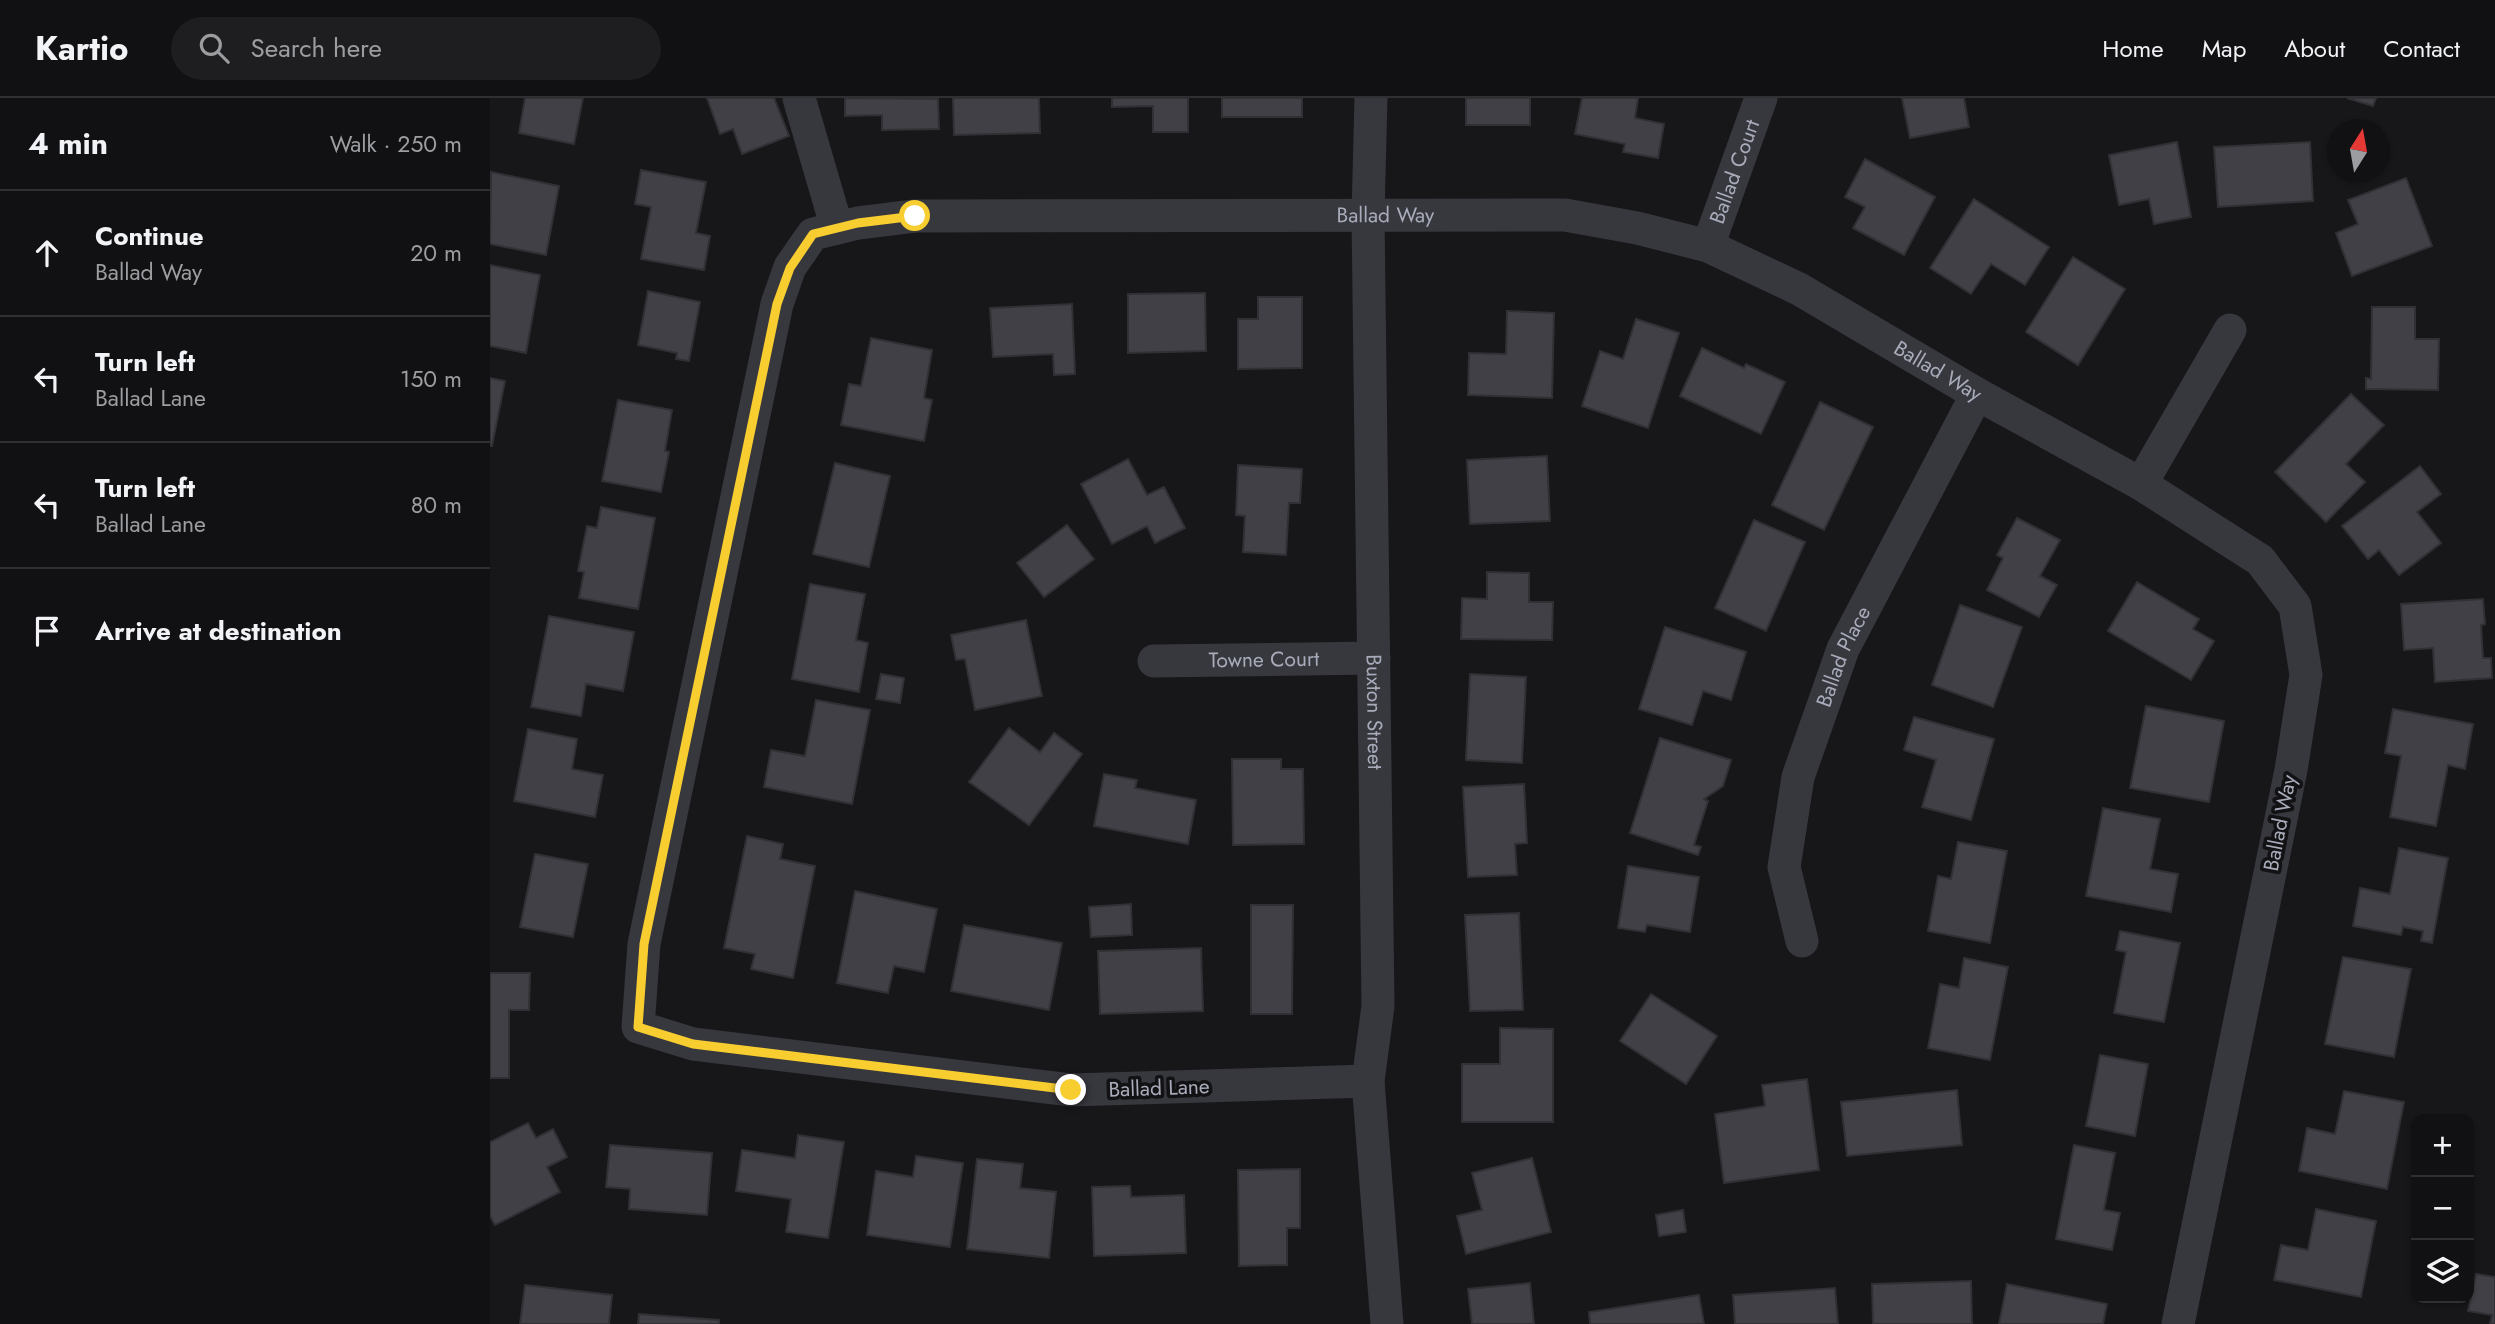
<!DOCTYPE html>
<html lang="en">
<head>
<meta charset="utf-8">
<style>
  :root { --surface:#111013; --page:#1e1e21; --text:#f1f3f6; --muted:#9c9da0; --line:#303033 }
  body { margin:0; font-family:Jost,sans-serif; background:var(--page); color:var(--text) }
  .controls { position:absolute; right:21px; bottom:21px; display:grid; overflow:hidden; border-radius:14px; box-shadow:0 2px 5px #0004 }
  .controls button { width:63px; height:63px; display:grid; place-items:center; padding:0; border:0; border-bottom:2px solid var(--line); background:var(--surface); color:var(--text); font:35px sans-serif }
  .compass { position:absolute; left:1837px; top:21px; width:63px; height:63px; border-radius:50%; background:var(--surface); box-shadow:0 2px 5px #0004; rotate:11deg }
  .stop { position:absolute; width:21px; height:21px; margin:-16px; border:5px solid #f7cd30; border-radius:50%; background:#fff }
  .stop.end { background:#f7cd30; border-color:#fff; box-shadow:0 2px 7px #0008 }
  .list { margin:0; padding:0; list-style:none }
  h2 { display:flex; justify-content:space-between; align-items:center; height:91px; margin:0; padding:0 28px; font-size:30px }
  h2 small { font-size:23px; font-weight:400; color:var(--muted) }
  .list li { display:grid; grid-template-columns:46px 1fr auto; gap:21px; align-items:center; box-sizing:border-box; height:126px; padding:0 28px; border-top:2px solid var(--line) }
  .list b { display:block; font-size:26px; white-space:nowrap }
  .list p { margin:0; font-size:23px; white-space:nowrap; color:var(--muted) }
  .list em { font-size:23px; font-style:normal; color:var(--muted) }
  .icon { flex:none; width:38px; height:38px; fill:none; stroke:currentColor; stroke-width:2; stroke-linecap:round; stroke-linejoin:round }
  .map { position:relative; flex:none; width:2005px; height:1226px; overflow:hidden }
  header { display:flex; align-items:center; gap:42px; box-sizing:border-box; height:98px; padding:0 35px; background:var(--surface); border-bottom:2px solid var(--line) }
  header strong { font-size:33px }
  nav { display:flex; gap:38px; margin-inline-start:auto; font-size:24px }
  .search { width:490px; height:63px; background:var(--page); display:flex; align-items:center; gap:18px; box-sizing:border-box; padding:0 24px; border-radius:38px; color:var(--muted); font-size:26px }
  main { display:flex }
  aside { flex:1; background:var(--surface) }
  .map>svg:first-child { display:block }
  .building { fill:#414046; stroke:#313035; stroke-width:2 }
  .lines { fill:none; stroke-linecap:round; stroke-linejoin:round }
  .minor { stroke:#37373e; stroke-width:33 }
  .route { stroke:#f7cd30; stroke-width:9 }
  .labels { text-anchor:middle; stroke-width:7; stroke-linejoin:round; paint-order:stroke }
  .street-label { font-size:21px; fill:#a8abb9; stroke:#121114 }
</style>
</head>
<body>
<header>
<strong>Kartio</strong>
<div class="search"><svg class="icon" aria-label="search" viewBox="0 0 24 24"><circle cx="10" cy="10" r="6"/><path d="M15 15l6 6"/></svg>Search here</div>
<nav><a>Home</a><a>Map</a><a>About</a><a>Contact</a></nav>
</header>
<main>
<aside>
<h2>4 min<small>Walk · 250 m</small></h2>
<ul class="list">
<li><svg class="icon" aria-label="ahead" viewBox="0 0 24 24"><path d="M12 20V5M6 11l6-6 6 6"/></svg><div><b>Continue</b><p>Ballad Way</p></div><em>20 m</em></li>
<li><svg class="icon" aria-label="left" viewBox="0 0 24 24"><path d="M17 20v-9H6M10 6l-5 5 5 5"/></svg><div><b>Turn left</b><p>Ballad Lane</p></div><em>150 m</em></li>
<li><svg class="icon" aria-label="left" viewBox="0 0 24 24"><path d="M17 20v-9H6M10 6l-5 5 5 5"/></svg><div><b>Turn left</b><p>Ballad Lane</p></div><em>80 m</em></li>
<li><svg class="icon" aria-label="arrive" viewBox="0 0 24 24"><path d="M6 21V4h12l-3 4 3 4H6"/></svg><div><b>Arrive at destination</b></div></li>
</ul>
</aside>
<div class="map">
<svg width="2005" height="1226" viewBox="0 0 2005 1226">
  <rect width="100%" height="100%" fill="#171619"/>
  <g class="building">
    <polygon points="35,0 93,0 84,46 29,35"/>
    <polygon points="217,0 284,0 299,38 252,56 243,31 230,36"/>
    <polygon points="355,0 448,1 449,31 392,32 392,17 355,18"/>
    <polygon points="463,0 549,0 550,35 464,37"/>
    <polygon points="622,0 698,0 698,34 663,34 663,8 622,9"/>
    <rect x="732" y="0" width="80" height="19"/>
    <rect x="976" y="0" width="64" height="27"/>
    <polygon points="1092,0 1148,0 1145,20 1174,26 1168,60 1133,54 1135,46 1085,36"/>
    <polygon points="1412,0 1474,0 1479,29 1420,40"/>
    <polygon points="1857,0 1886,0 1883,8"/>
    <polygon points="1687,44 1701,119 1664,126 1659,101 1629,107 1619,57"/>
    <polygon points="1820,44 1823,103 1728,109 1724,49"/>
    <polygon points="1375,61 1445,99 1414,157 1363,130 1375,109 1355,99"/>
    <polygon points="151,72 216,84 206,135 220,138 214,172 151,161 161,109 145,106"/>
    <polygon points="1,74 69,88 56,157 0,146"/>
    <polygon points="1916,80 1942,148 1862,178 1846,135 1868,126 1858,102"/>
    <polygon points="1484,101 1559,149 1535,187 1501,166 1481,196 1440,170"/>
    <polygon points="1583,159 1635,191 1588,267 1536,234"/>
    <polygon points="0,167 50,177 36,255 0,248"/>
    <polygon points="158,193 210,204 199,263 186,261 187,255 148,247"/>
    <polygon points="715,195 716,253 638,255 638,196"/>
    <polygon points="768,199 812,199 812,270 748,271 748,221 768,221"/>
    <polygon points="582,206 585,276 564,277 563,256 503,259 500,210"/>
    <polygon points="1882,209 1925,209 1925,241 1949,241 1948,292 1876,291 1876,280 1881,281"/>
    <polygon points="1017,213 1064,215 1062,300 978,297 979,255 1016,256"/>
    <polygon points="1146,221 1189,235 1158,330 1092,308 1110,253 1133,261"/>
    <polygon points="381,240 442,252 434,300 442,302 434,343 351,327 359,286 371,288"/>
    <polygon points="1212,250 1254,270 1256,266 1295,284 1271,336 1190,298"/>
    <polygon points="0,280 15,283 2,348 0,348"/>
    <polygon points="1861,296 1894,327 1856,366 1875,384 1836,424 1785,374"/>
    <polygon points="128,302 182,312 175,353 179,354 171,394 112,383"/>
    <polygon points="1330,304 1383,329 1334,432 1282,407"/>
    <polygon points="1057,358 1060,423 980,426 977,362"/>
    <polygon points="638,361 657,397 674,389 695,430 665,445 657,428 622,446 591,386"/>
    <polygon points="345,365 400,378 379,469 323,456"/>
    <polygon points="748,367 812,371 810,405 799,405 796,457 753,454 755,418 746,417"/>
    <polygon points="1930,368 1951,396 1927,414 1951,445 1909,477 1889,452 1878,461 1852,428"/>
    <polygon points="111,409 165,420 148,511 89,500 94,474 88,473 97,428 107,430"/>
    <polygon points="1527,420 1570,442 1550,478 1567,487 1549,519 1497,492 1513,460 1507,457"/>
    <polygon points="1264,422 1315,444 1276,533 1225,510"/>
    <polygon points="577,427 604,461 554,499 527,465"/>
    <polygon points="997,474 1039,475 1039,504 1063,504 1062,542 971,541 972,500 997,501"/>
    <polygon points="1647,484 1709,521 1703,531 1724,543 1701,582 1618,533"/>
    <polygon points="320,486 375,496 366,542 378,545 369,594 302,581"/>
    <polygon points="1993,501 1995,526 1991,527 1993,560 2001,560 2002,580 1945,584 1943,550 1914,552 1911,506"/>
    <polygon points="1470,507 1532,529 1503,609 1442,587"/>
    <polygon points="59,518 144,534 133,593 96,586 91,618 41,609"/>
    <polygon points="536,522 552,598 485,612 475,561 466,562 461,537"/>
    <polygon points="1175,529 1256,554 1241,602 1213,593 1202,627 1149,611"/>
    <polygon points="391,576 414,580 410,605 386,601"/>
    <polygon points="980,576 1036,579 1032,665 976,662"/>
    <polygon points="326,602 380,612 362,706 274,689 281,652 315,658"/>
    <polygon points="1656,608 1734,623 1719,704 1640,690"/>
    <polygon points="1903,611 1983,626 1975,671 1958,667 1946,728 1900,719 1911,658 1895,655"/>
    <polygon points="1424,619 1504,641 1481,722 1432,709 1446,662 1414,652"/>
    <polygon points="519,630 550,654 564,635 592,656 539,727 479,684"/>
    <polygon points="38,631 87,641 82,671 113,677 105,719 24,703"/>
    <polygon points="1170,640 1241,662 1233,688 1214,701 1218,703 1204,747 1211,749 1208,757 1140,735"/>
    <polygon points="742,661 791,661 791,671 813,671 814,746 743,747"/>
    <polygon points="614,676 647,682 645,690 706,702 698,746 604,728"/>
    <polygon points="1034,686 1037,745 1025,746 1027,777 978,779 973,689"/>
    <polygon points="1613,710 1670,721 1660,771 1688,776 1681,814 1596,798"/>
    <polygon points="257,738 293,746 290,761 325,768 303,880 261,871 265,856 234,850"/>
    <polygon points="1468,744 1517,753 1500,845 1438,833 1448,778 1461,781"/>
    <polygon points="1909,750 1958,760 1942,845 1931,843 1933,833 1913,829 1911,837 1863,828 1870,790 1900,796"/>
    <polygon points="45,756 98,766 83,839 30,829"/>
    <polygon points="1138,768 1209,779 1200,834 1157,827 1155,834 1128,830"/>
    <polygon points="365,793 447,811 434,874 404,868 398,895 347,885"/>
    <polygon points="641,806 642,837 601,839 599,809"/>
    <polygon points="761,807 803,807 802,916 761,916"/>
    <polygon points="1029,815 1033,912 980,913 975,817"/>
    <polygon points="474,827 572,845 559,912 461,893"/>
    <polygon points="1630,833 1690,845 1674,924 1624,915 1636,854 1626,852"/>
    <polygon points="711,850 713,913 610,916 608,853"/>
    <polygon points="1853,859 1921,871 1904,959 1835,946"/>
    <polygon points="1474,860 1518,869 1500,962 1438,950 1450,886 1469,890"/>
    <polygon points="0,875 40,875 39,912 19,912 19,980 0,980"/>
    <polygon points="1161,896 1227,938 1196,986 1130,943"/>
    <polygon points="1010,930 1063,931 1063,1024 972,1024 972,966 1010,966"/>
    <polygon points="1610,957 1658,966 1645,1038 1596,1028"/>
    <polygon points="1317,981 1329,1072 1234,1085 1225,1016 1275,1008 1272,987"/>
    <polygon points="1467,992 1472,1047 1357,1058 1351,1004"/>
    <polygon points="1854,993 1914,1004 1897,1091 1809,1073 1817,1030 1845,1036"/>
    <polygon points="38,1025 46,1040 63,1031 77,1059 57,1069 70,1094 5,1127 0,1118 0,1044"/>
    <polygon points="308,1037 354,1044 338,1140 296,1134 301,1101 246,1093 252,1052 305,1060"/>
    <polygon points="120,1047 222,1055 217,1117 139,1111 140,1091 116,1089"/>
    <polygon points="1584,1047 1625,1055 1614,1112 1630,1115 1622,1152 1566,1141"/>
    <polygon points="426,1058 473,1065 460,1149 377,1137 386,1073 423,1079"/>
    <polygon points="1042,1060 1061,1134 976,1156 967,1118 992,1112 982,1075"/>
    <polygon points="487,1061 533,1066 530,1090 566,1094 559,1160 477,1151"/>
    <polygon points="810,1071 810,1130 797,1130 797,1167 749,1168 748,1072"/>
    <polygon points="640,1088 641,1099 694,1097 696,1155 604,1158 602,1089"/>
    <polygon points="1826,1111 1886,1123 1871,1199 1784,1182 1791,1147 1818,1152"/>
    <polygon points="1193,1112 1196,1134 1169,1138 1166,1117"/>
    <polygon points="1986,1176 2005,1179 2005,1226 2000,1226 2002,1217 1978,1213"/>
    <polygon points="1481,1183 1482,1226 1383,1226 1382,1186"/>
    <polygon points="1040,1185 1044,1226 982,1226 978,1191"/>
    <polygon points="1517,1186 1617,1206 1613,1226 1509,1226"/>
    <polygon points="35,1187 122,1197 119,1226 30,1226"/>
    <polygon points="1345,1190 1348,1226 1245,1226 1243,1197"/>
    <polygon points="1209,1197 1214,1226 1100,1226 1099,1214"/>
    <polygon points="149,1216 229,1222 229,1226 148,1226"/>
  </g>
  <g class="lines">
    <g class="minor">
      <polyline points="309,0 347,130"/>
      <path id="s1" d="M 881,0 L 878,117 L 888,908 L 878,983 L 897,1226"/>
      <path id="s2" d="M 1218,148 L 1271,0"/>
      <polyline points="1651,386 1740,232"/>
      <path id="s3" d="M 664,563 L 884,560"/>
      <path id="s4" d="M 1312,843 L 1294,769 L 1308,679 L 1353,551 L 1487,296"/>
      <path id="s5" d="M 878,983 L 581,992 L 203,946 L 148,929 L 154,846 L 287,206 L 300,169 L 323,136 L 368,125 L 425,118 L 1075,117 L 1147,130 L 1218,148 L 1309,191 L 1487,296 L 1651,386 L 1770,462 L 1805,508 L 1816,577 L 1801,672 L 1688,1226"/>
    </g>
  </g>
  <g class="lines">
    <polyline class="route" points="425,118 368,125 323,136 300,170 287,206 154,846 148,929 203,946 581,992"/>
  </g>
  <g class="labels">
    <g class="street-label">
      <text dy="7" stroke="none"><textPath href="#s2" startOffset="79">Ballad Court</textPath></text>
      <text dy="7" stroke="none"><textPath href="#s5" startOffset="2126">Ballad Way</textPath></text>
      <text dy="7" stroke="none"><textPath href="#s5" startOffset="2714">Ballad Way</textPath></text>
      <text dy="7" stroke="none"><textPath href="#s4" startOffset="296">Ballad Place</textPath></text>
      <text dy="7" stroke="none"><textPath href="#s3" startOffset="110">Towne Court</textPath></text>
      <text dy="7" stroke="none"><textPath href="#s1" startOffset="614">Buxton Street</textPath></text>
      <text transform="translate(1790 725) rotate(-79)" y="7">Ballad Way</text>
      <text transform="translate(669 990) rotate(-2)" y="7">Ballad Lane</text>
    </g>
  </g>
</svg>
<div class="controls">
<button>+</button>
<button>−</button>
<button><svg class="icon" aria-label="layers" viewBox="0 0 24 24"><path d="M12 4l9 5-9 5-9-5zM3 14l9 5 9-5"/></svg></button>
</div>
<svg class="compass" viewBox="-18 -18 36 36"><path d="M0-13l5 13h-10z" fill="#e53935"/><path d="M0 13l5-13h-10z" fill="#9c9da0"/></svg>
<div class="stop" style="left:425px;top:118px"></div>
<div class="stop end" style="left:581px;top:992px"></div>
</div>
</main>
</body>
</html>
